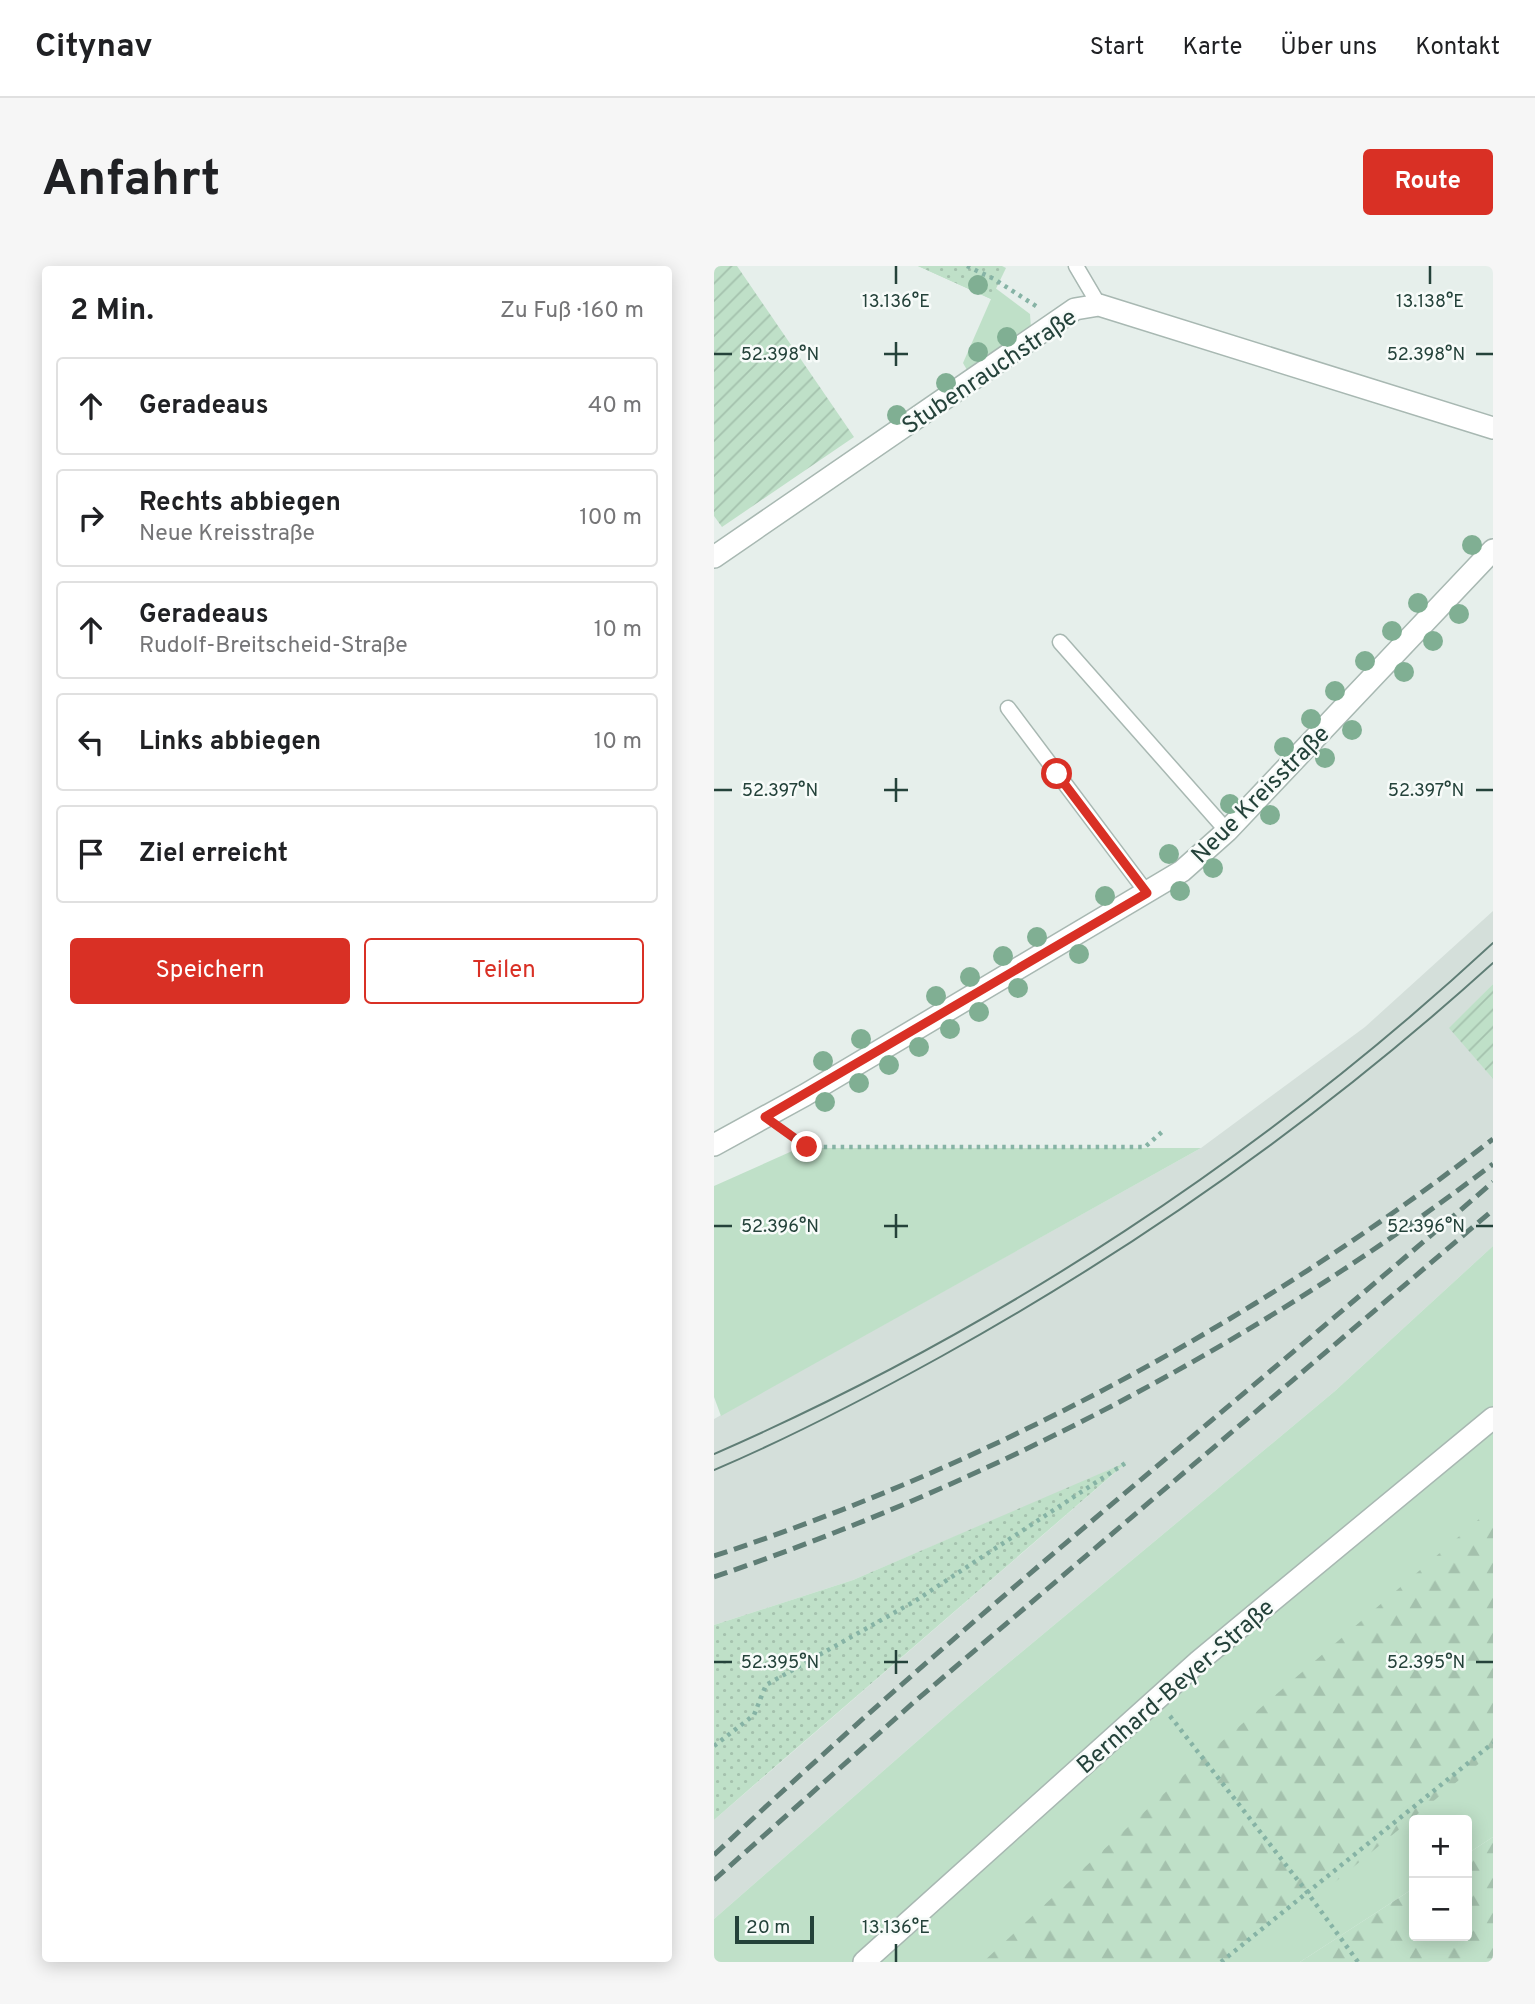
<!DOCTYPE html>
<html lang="de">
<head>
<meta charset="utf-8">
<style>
  :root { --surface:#fff; --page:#f6f6f6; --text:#202124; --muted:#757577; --line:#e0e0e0; --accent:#d93025 }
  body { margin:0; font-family:Overpass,sans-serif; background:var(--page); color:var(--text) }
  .controls { position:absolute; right:21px; bottom:21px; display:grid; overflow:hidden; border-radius:7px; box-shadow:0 4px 18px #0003 }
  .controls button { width:63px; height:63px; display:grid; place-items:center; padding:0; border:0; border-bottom:2px solid var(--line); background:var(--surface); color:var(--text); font:35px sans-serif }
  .scale { position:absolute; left:21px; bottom:18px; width:79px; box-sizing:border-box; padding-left:7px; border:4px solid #24423a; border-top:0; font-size:19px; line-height:24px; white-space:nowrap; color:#24423a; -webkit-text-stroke:5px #f7fbf9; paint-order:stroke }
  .stop { position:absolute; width:21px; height:21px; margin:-16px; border:5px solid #d93025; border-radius:50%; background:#fff }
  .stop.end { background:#d93025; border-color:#fff; box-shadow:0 2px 7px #0008 }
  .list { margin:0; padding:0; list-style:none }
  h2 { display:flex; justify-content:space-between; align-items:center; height:91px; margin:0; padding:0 28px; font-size:30px }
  h2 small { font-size:23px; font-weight:400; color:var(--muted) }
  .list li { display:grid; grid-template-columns:46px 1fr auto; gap:21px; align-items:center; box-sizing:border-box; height:98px; margin:0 14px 14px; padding:0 14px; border:2px solid var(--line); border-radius:7px }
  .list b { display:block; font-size:26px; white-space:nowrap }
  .list p { margin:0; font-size:23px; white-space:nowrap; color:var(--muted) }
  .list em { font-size:23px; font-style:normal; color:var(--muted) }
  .actions { display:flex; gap:14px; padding:21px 28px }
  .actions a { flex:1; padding:16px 0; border:2px solid var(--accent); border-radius:7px; text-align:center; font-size:24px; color:var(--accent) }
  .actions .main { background:var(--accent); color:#fff }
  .icon { flex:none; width:38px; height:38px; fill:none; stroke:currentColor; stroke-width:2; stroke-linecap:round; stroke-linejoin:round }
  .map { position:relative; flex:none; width:779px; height:1696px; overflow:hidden; border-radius:7px }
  header { display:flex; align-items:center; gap:42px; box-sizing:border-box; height:98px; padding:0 35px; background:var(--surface); border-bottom:2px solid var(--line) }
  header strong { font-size:33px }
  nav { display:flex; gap:38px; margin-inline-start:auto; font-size:24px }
  .intro { display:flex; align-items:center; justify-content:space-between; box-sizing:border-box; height:168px; padding:0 42px }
  h1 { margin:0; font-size:49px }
  .button { padding:18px 32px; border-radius:7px; background:var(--accent); color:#fff; font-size:24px; font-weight:700 }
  main { display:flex; gap:42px; padding:0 42px }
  aside { flex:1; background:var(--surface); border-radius:7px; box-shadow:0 4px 18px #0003 }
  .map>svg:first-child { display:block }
  .built { fill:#d4dfda }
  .grass { fill:#bfe0c8 }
  .forest { fill:url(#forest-firs) }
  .park { fill:url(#park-dots) }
  .garden { fill:url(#garden-furrows) }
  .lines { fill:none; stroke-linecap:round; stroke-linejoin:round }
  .service-casing { stroke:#a8b8b2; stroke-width:17 }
  .minor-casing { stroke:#a8b8b2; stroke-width:24 }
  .tertiary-casing { stroke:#a8b8b2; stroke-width:24 }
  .path { stroke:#86b3a5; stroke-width:4.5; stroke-dasharray:3.5 5; stroke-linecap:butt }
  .service { stroke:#fff; stroke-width:14 }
  .minor { stroke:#fff; stroke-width:21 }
  .tertiary { stroke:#fff; stroke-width:21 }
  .tram { stroke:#5f7d75; stroke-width:2 }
  .rail { stroke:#5f7d75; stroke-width:5; stroke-dasharray:14 7; stroke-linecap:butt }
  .tree { fill:#80af93 }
  .route { stroke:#d93025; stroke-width:9 }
  .ticks { fill:none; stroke:#24423a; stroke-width:2.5 }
  .labels { text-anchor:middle; stroke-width:5; stroke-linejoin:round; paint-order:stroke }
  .street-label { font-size:24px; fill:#24423a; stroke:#f7fbf9 }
  .ticks-label { font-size:18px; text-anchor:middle; fill:#24423a; stroke:#f7fbf9; stroke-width:5; stroke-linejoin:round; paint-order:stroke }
</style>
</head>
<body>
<header>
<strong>Citynav</strong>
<nav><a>Start</a><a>Karte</a><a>Über uns</a><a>Kontakt</a></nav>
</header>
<div class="intro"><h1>Anfahrt</h1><a class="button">Route</a></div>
<main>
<aside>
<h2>2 Min.<small>Zu Fuß · 160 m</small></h2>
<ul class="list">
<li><svg class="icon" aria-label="ahead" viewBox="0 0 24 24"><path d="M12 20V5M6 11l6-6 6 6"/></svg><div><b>Geradeaus</b></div><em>40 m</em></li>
<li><svg class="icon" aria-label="right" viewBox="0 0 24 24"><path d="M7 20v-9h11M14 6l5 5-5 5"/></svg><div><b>Rechts abbiegen</b><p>Neue Kreisstraße</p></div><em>100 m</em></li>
<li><svg class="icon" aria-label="ahead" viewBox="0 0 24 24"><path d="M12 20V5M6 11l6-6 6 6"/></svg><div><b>Geradeaus</b><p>Rudolf-Breitscheid-Straße</p></div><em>10 m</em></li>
<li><svg class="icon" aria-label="left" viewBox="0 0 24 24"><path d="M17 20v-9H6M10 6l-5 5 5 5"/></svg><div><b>Links abbiegen</b></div><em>10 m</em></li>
<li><svg class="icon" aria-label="arrive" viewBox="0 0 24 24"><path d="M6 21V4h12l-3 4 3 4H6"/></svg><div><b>Ziel erreicht</b></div></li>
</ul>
<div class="actions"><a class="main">Speichern</a><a>Teilen</a></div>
</aside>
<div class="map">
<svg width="779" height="1696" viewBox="0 0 779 1696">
  <defs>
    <pattern id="forest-firs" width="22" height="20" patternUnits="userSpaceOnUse" patternTransform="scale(1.75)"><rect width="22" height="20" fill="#bfe0c8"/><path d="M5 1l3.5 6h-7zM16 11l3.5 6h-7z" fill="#a4c1ad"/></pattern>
    <pattern id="park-dots" width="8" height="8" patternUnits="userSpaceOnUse" patternTransform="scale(1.75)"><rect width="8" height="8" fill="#bfe0c8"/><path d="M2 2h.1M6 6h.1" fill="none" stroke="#a4c1ad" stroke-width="1.8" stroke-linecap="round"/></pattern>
    <pattern id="garden-furrows" width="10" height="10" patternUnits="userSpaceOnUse" patternTransform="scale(1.75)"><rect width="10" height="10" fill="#bfe0c8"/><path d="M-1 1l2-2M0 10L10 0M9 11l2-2" fill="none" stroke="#a4c1ad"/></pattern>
  </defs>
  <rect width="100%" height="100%" fill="#e6efeb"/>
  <polygon class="built" points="779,645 779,718 736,762 779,813 779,980 621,1125 256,1429 0,1653 0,1554 411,1198 139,1314 0,1359 0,1153 487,882 651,761"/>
  <g class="grass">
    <polygon points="204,0 243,0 276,18 316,48 317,62 253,104 249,97 277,33"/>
    <polygon points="85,882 487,882 7,1150 0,1131 0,920"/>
    <polygon points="779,980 779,1571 753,1588 753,1554 700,1554 700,1622 586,1696 0,1696 0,1653 256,1429 621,1125"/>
  </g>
  <g class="forest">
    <polygon points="779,1241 779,1486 524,1696 269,1696 484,1496"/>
    <polygon points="779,1571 779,1696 586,1696 700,1622 700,1670 753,1670 753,1588"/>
  </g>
  <g class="park">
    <polygon points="204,0 288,0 292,2 277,33"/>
    <polygon points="413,1196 40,1519 0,1554 0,1359 139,1314"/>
  </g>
  <g class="garden">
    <polygon points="0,0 23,0 140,171 8,261 0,250"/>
    <polygon points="779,718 779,813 735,762"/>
  </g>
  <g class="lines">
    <g class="service-casing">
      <g id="service">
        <polyline points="362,0 385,39"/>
        <polyline points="346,376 513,565"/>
        <polyline points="294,442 433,627"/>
      </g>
    </g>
    <g class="minor-casing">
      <polyline id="minor" points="0,291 361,43 385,39 779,162"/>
    </g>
    <g class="tertiary-casing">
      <g id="tertiary">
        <polyline points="0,879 91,829 468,605 513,565 779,284"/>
        <polyline points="150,1696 485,1395 779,1152"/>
      </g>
    </g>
    <g class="path">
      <polyline points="253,0 280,13 325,42"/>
      <polyline points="72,866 93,881 431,881 449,865"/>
      <polyline points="456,1450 593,1626 644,1696"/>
      <polyline points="0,1480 40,1449 52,1419 201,1335 413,1196"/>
      <polyline points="507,1696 779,1477"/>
    </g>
    <use href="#service" class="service"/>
    <use href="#minor" class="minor"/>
    <use href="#tertiary" class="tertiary"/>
    <g class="tram">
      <path d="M 0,1188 C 284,1064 551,888 779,677"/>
      <path d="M 0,1204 C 78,1171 154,1131 228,1090 C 426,980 611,849 779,697"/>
    </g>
    <g class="rail">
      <path d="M 0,1290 C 281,1197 545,1054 779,873"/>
      <path d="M 0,1311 C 280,1215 543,1077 779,898"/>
      <path d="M 0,1589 C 250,1353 520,1140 779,916"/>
      <polyline points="0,1614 199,1437 779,944"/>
    </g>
  </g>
  <g class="tree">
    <circle cx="264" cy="19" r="10"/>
    <circle cx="293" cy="71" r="10"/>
    <circle cx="264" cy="86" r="10"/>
    <circle cx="232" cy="117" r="10"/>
    <circle cx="183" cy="149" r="10"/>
    <circle cx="758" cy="279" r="10"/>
    <circle cx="704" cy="337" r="10"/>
    <circle cx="745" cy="348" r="10"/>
    <circle cx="678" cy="365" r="10"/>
    <circle cx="719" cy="375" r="10"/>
    <circle cx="651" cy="395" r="10"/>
    <circle cx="690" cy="406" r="10"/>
    <circle cx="621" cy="425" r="10"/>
    <circle cx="597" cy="453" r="10"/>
    <circle cx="638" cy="464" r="10"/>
    <circle cx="570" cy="481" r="10"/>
    <circle cx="611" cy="492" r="10"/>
    <circle cx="516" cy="538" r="10"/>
    <circle cx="556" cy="549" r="10"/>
    <circle cx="455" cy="588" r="10"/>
    <circle cx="499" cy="602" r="10"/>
    <circle cx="466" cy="625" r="10"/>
    <circle cx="391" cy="630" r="10"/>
    <circle cx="323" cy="671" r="10"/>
    <circle cx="365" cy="688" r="10"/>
    <circle cx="289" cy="690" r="10"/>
    <circle cx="256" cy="711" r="10"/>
    <circle cx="304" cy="722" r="10"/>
    <circle cx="222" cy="730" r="10"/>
    <circle cx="265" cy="746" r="10"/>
    <circle cx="236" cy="763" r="10"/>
    <circle cx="147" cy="773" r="10"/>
    <circle cx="205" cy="781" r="10"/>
    <circle cx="109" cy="795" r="10"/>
    <circle cx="175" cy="799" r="10"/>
    <circle cx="145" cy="817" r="10"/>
    <circle cx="111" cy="836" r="10"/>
  </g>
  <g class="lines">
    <polyline class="route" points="93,881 51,851 433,627 343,508"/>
  </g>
  <path class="ticks" d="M 182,0 L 182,18M 716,0 L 716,18M 182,76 L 182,100M 0,88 L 18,88M 170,88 L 194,88M 762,88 L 779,88M 182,512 L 182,536M 0,524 L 18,524M 170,524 L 194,524M 762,524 L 779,524M 182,948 L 182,972M 0,960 L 18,960M 170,960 L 194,960M 762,960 L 779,960M 182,1384 L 182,1408M 0,1396 L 18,1396M 170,1396 L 194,1396M 762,1396 L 779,1396M 182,1678 L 182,1696"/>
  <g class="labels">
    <g class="street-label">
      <text transform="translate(275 105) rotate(-34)" y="8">Stubenrauchstraße</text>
      <text transform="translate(546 528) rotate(-45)" y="8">Neue Kreisstraße</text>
      <text transform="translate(461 1420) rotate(-41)" y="8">Bernhard-Beyer-Straße</text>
    </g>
  </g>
  <g class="ticks-label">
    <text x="182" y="41">13.136°E</text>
    <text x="716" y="41">13.138°E</text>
    <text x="66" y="94">52.398°N</text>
    <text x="712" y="94">52.398°N</text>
    <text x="66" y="530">52.397°N</text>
    <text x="712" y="530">52.397°N</text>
    <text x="66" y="966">52.396°N</text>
    <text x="712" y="966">52.396°N</text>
    <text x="66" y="1402">52.395°N</text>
    <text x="712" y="1402">52.395°N</text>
    <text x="182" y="1667">13.136°E</text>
  </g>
</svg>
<div class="controls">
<button>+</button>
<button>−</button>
</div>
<div class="scale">20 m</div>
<div class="stop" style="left:343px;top:508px"></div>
<div class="stop end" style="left:93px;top:881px"></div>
</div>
</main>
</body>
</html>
